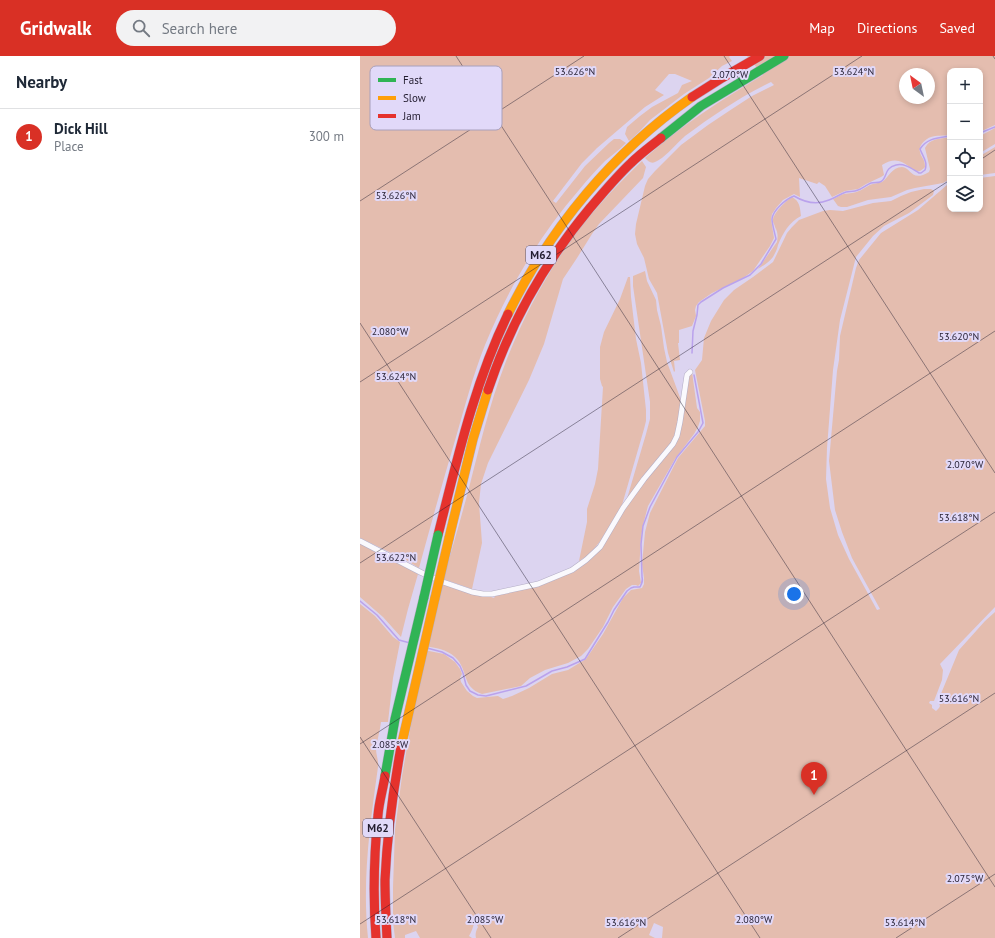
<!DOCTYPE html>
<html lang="en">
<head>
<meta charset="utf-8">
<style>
  :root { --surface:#fff; --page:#f2f2f3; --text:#1f2937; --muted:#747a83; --line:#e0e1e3; --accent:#d93025 }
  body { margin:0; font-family:"PT Sans",sans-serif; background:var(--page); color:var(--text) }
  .controls { position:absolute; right:12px; top:12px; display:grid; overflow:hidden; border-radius:8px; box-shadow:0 2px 6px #0003 }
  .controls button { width:36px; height:36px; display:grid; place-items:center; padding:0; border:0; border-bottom:1px solid var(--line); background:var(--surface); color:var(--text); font:20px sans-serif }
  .compass { position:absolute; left:539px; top:12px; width:36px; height:36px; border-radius:50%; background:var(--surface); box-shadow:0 2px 6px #0003; rotate:327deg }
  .you { position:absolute; left:434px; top:538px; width:14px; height:14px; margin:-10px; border:3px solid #fff; border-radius:50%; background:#1a73e8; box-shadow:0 0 0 6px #1a73e833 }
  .badge { display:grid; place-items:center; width:26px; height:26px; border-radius:50%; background:var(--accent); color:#fff; font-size:13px; font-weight:700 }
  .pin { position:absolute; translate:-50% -33px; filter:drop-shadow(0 1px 2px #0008) }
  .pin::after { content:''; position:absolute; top:21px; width:14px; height:12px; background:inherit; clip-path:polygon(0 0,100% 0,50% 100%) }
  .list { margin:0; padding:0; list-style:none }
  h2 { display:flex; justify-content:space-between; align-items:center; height:52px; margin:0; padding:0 16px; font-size:17px }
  h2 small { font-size:13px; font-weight:400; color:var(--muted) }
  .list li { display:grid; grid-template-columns:26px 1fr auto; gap:12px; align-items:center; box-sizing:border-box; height:56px; padding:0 16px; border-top:1px solid var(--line) }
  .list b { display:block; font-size:15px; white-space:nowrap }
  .list p { margin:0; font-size:13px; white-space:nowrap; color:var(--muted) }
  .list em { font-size:13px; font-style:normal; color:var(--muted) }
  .icon { flex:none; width:22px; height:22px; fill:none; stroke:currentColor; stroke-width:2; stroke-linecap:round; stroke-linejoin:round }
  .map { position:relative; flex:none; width:635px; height:882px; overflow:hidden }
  header { display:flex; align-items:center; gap:24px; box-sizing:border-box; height:56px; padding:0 20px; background:var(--accent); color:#fff }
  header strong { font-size:19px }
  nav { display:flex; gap:22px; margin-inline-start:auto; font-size:14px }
  .search { width:280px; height:36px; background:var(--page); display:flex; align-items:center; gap:10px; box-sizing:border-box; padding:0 14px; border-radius:22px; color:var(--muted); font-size:15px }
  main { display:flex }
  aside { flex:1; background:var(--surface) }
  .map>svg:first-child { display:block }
  .green { fill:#e4bdaf; fill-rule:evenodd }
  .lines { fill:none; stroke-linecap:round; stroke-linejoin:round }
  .stream { stroke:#baa2ec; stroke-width:1.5 }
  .street-casing { stroke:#b4aec5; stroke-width:6 }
  .fast-casing { stroke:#b4aec5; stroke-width:10 }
  .slow-casing { stroke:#b4aec5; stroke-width:10 }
  .jam-casing { stroke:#b4aec5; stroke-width:10 }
  .street { stroke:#faf9fd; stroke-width:5 }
  .fast { stroke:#30b455; stroke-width:9 }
  .slow { stroke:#ff9f0a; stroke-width:9 }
  .jam { stroke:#e5322d; stroke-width:9 }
  .fast-bridge-casing { stroke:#b4aec5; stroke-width:10; stroke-linecap:butt }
  .slow-bridge-casing { stroke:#b4aec5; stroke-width:10; stroke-linecap:butt }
  .fast-bridge { stroke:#30b455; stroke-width:9 }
  .slow-bridge { stroke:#ff9f0a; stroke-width:9 }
  .ticks { fill:none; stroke:#221c2f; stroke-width:1; stroke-opacity:0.45 }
  .labels { text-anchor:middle; stroke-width:4; stroke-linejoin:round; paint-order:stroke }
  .shield { fill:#e1d9f9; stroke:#5b556c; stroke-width:1 }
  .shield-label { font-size:11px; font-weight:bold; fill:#221c2f }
  .key { fill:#e1d9f9; stroke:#a8a0bc; stroke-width:1 }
  .key-label { font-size:11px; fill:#221c2f }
  .ticks-label { font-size:10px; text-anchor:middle; fill:#221c2f; stroke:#e1d9f9; stroke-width:4; stroke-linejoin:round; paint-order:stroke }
</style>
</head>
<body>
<header>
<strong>Gridwalk</strong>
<div class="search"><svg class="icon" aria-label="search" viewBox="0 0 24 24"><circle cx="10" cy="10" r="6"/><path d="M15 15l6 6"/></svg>Search here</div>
<nav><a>Map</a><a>Directions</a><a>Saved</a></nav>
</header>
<main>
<aside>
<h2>Nearby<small></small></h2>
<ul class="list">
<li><span class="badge">1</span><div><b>Dick Hill</b><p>Place</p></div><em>300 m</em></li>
</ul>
</aside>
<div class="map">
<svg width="635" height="882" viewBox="0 0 635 882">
  <rect width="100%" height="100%" fill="#dcd4f0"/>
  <g class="green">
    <path d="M 0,0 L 370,0 L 369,1 L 372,5 L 362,10 L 349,22 L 324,38 L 290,64 L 279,76 L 269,85 L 265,78 L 267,71 L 280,60 L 292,51 L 318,37 L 322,29 L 332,25 L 315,18 L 309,18 L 295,34 L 304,39 L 285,51 L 237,92 L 222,107 L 193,145 L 196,147 L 225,110 L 249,87 L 254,83 L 260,83 L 266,87 C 259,94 252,99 245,105 C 236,114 227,124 219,134 C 179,180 148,233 125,289 C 113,319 105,350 96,381 C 83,425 71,468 59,512 L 46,504 L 0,482 Z"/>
    <path d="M 387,0 L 635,0 L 635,69 L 624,74 L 620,75 L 620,15 L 590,15 L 590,79 C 584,80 576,79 571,81 C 565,83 558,90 560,96 C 561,102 565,102 565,111 C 564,112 562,114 560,115 C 551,118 543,95 522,109 L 524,119 L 521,121 L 506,128 L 498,133 L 485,135 L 472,141 L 465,130 L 459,126 L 457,128 L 439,122 L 440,141 L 434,138 L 423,144 L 416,152 L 412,158 L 411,163 L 414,182 L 410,190 L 393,215 L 383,222 L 352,237 L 339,246 L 336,250 L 335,254 L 336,260 L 332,270 L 319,274 L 319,287 L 318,287 L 320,304 L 314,305 L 315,315 L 314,316 L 308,297 L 297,237 L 289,223 L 284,202 L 277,188 L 275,178 L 276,168 L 285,130 L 288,123 L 295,115 L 321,89 L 348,69 L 372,53 L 392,40 L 414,29 L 411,26 C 380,41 352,60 325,80 C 317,87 304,103 295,106 C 291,108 288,105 285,102 C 322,69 361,44 403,19 ZM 545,18 L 569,18 L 569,42 L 545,42 Z"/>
    <polygon points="635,72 635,88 620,97 620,80"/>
    <path d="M 590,81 L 590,123 L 583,127 L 555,132 L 547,134 L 531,141 L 508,144 L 487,151 L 481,151 L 478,150 L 473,143 C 476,142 480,139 484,138 C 489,137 495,137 499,135 C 504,133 508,129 513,128 C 516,127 520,127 522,126 C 528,122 532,111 542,111 C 551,111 551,127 569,116 L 570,113 L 565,92 C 570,82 580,83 590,81 Z"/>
    <polygon points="635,91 635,117 620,119 620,100"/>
    <path d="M 282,105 L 286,111 L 283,122 L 239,168 L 232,178 L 217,202 L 203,223 L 184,288 L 169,324 L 128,407 L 121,428 L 119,447 L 122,487 L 112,533 L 83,523 C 92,494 100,465 108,436 C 119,393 129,349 145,308 C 163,261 187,216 217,176 C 237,150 259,127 282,105 Z"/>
    <path d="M 635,120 L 635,551 L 580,608 L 583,614 L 582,624 L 574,645 L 570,645 L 569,647 L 572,649 L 572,652 L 576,655 L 579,652 L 580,650 L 578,645 L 599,594 L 625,565 L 635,556 L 635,882 L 302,882 L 303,871 L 294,867 L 289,879 L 295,882 L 116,882 C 115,878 116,875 118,871 L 117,869 L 121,859 L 118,857 C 114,864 114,872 109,880 L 112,882 L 60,882 L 56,875 L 45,879 L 45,882 L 35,882 L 33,866 L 33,831 L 35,774 L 42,720 L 64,594 L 84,598 L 95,606 L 100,613 L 102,618 L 100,622 L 101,626 L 107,635 L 113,640 L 117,642 L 138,640 L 143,643 L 152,640 L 169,632 L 192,618 L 208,614 L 226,603 L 243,578 L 263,542 L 271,534 L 282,532 L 284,528 L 284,522 L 282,508 L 285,476 L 290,457 L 318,402 L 345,370 L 345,365 L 335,314 L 342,304 L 344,282 L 351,265 L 364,244 L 374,234 L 393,221 L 413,206 L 415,202 L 427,177 L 432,171 L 439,164 L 463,155 L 470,154 L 483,155 L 513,147 L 531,145 L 541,140 L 551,136 L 564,133 L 571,133 L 574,135 L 573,139 L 549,157 L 524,170 L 513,180 L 496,201 L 480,264 L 473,314 L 467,392 L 466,423 L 470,452 L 478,479 L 489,503 L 517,554 L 520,553 L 492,502 L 482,476 L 475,454 L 469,405 L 477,315 L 479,304 L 480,280 L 496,212 L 499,204 L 521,177 L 558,154 L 587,129 L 590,128 L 590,153 L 620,153 L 620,122 Z"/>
    <path d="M 432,141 C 440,145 440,152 441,160 C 429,166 423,177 418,189 C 417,194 415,197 413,201 C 409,206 403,210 398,213 L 417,186 C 418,181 418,176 415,171 C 415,169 413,167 413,165 C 412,158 427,144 432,141 Z"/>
    <polygon points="285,215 287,225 296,244 297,254 301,270 304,292 307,306 322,347 320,362 312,386 266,446 286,378 290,363 290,346 273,230 273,220"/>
    <polygon points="268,221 270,221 271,241 276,283 281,307 286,354 286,365 284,373 262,449 241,484 230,498 219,505 227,466 227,453 235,428 238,413 243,331 242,330 240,323 240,291 244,276 260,243"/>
    <path d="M 332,316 L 337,352 L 340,356 L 340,365 L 338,371 L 334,378 L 315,403 L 288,450 L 283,469 L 281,482 L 279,515 L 281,527 L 278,530 L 276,529 L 272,529 L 266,533 L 253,551 L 243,571 L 228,593 L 221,600 L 208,607 L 185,614 L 170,622 L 161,630 L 122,638 C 101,631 109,614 95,601 C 86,593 76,592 65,590 L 82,527 L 111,538 L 131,541 L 134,542 L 136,539 L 182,529 L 206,519 L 225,508 L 235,499 L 267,449 L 291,417 L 314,389 L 327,322 Z"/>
    <polygon points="0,487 58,518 48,553 41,581 23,561 0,541"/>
    <path d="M 0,548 L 15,560 L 33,581 L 40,586 L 33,622 L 28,666 L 21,666 C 20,675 17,684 16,693 C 16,699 19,705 18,711 C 10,768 2,825 8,882 L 0,882 Z"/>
  </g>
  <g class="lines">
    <g class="stream">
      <polyline points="620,77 635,71"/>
      <path d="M 332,297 L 333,275 L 337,259 L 338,249 L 341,246 L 363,232 L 390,219 L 401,208 L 416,183 C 415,178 412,168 412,163 C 413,154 426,143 434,140 C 444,146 457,149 469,144 C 475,142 480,138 486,136 C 490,135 494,136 498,134 C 502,133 506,129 511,127 C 514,126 518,127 520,126 C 528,123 523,112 536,109 C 545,107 552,113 559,117 L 561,117 L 565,114 C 568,106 563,101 560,93 C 567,82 578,82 590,80"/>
      <polyline points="0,545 17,559 39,584 50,587"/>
      <path d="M 67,592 L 82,596 L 93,602 L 100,610 L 103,617 L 106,629 L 110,635 L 118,639 L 126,640 L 166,630 L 192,615 L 207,611 L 225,603 L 248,566 L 254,554 L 267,535 L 271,532 L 274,531 L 280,531 C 282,527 283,525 282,521 L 281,488 L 283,470 L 290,451 L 317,401 L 338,376 L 343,367 L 334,319"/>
    </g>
    <g class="street-casing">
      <polyline id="street" points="0,485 62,517 83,526 112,536 123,538 132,538 178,528 212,514 226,504 240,491 263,452 284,423 313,388 317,380 320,366 327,319 330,316"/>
    </g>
    <g class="fast-casing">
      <g id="fast">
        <polyline points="301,82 341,50 424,0"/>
        <polyline points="25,720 35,663 64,541"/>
      </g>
    </g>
    <g class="slow-casing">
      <g id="slow">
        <path d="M 148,258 C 190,172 253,96 332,41"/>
        <polyline points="89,482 113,383 128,334"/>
        <polyline points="41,691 75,542"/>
      </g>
    </g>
    <g class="jam-casing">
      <g id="jam">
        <polyline points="332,41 362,22 400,0"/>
        <path d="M 128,334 C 150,268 185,206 230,152 C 243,137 256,121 271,107 C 280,98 291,90 301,82"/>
        <path d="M 78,479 C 97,404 114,328 148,258"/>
        <path d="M 16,882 C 13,843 14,799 18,759 C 19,746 23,733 25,720"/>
        <path d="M 27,882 C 26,863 25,843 25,824 C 27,779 33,735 41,691"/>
      </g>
    </g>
    <use href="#street" class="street"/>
    <use href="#fast" class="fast"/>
    <use href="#slow" class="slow"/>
    <use href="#jam" class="jam"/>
    <g class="fast-bridge-casing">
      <polyline id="fast-bridge" points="64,541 78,479"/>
    </g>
    <g class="slow-bridge-casing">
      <polyline id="slow-bridge" points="75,542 89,482"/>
    </g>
    <use href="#fast-bridge" class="fast-bridge"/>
    <use href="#slow-bridge" class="slow-bridge"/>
  </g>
  <path class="ticks" d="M 96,0 L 635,831M 364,0 L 635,417M 633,0 L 635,3M 620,104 L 635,94M 0,145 L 224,0M 0,267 L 400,882M 0,326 L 502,0M 0,507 L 590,124M 0,681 L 131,882M 0,688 L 635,275M 0,868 L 635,456M 258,882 L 635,637M 536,882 L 635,818"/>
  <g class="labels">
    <g class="shield">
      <rect x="166" y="190" width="30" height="18" rx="3"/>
      <rect x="3" y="763" width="30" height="18" rx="3"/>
    </g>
    <g class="shield-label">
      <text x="181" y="203">M62</text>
      <text x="18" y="776">M62</text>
    </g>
  </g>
  <rect x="10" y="10" width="132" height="64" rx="6" class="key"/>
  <rect x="18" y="22" width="18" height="4" fill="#30b455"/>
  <rect x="18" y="40" width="18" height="4" fill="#ff9f0a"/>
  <rect x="18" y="58" width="18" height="4" fill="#e5322d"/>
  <g class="key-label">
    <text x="43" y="28">Fast</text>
    <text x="43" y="46">Slow</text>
    <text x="43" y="64">Jam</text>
  </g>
  <g class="ticks-label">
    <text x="215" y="19">53.626°N</text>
    <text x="494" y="19">53.624°N</text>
    <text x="370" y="22">2.070°W</text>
    <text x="36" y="143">53.626°N</text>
    <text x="30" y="279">2.080°W</text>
    <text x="599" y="284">53.620°N</text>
    <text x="36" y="324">53.624°N</text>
    <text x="605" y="412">2.070°W</text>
    <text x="599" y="465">53.618°N</text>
    <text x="36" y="505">53.622°N</text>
    <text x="599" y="646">53.616°N</text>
    <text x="30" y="692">2.085°W</text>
    <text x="605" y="826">2.075°W</text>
    <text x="36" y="867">53.618°N</text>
    <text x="125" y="867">2.085°W</text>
    <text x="394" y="867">2.080°W</text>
    <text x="266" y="870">53.616°N</text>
    <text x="545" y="870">53.614°N</text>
  </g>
</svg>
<div class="controls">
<button>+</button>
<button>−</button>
<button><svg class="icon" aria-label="locate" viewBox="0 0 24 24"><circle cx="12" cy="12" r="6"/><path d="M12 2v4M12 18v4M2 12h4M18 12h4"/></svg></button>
<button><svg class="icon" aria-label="layers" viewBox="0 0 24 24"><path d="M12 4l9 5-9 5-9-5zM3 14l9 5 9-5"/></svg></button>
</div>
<svg class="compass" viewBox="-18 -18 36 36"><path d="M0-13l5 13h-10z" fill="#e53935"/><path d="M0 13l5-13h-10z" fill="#747a83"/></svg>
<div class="you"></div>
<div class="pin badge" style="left:454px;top:739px">1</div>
</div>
</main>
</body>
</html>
